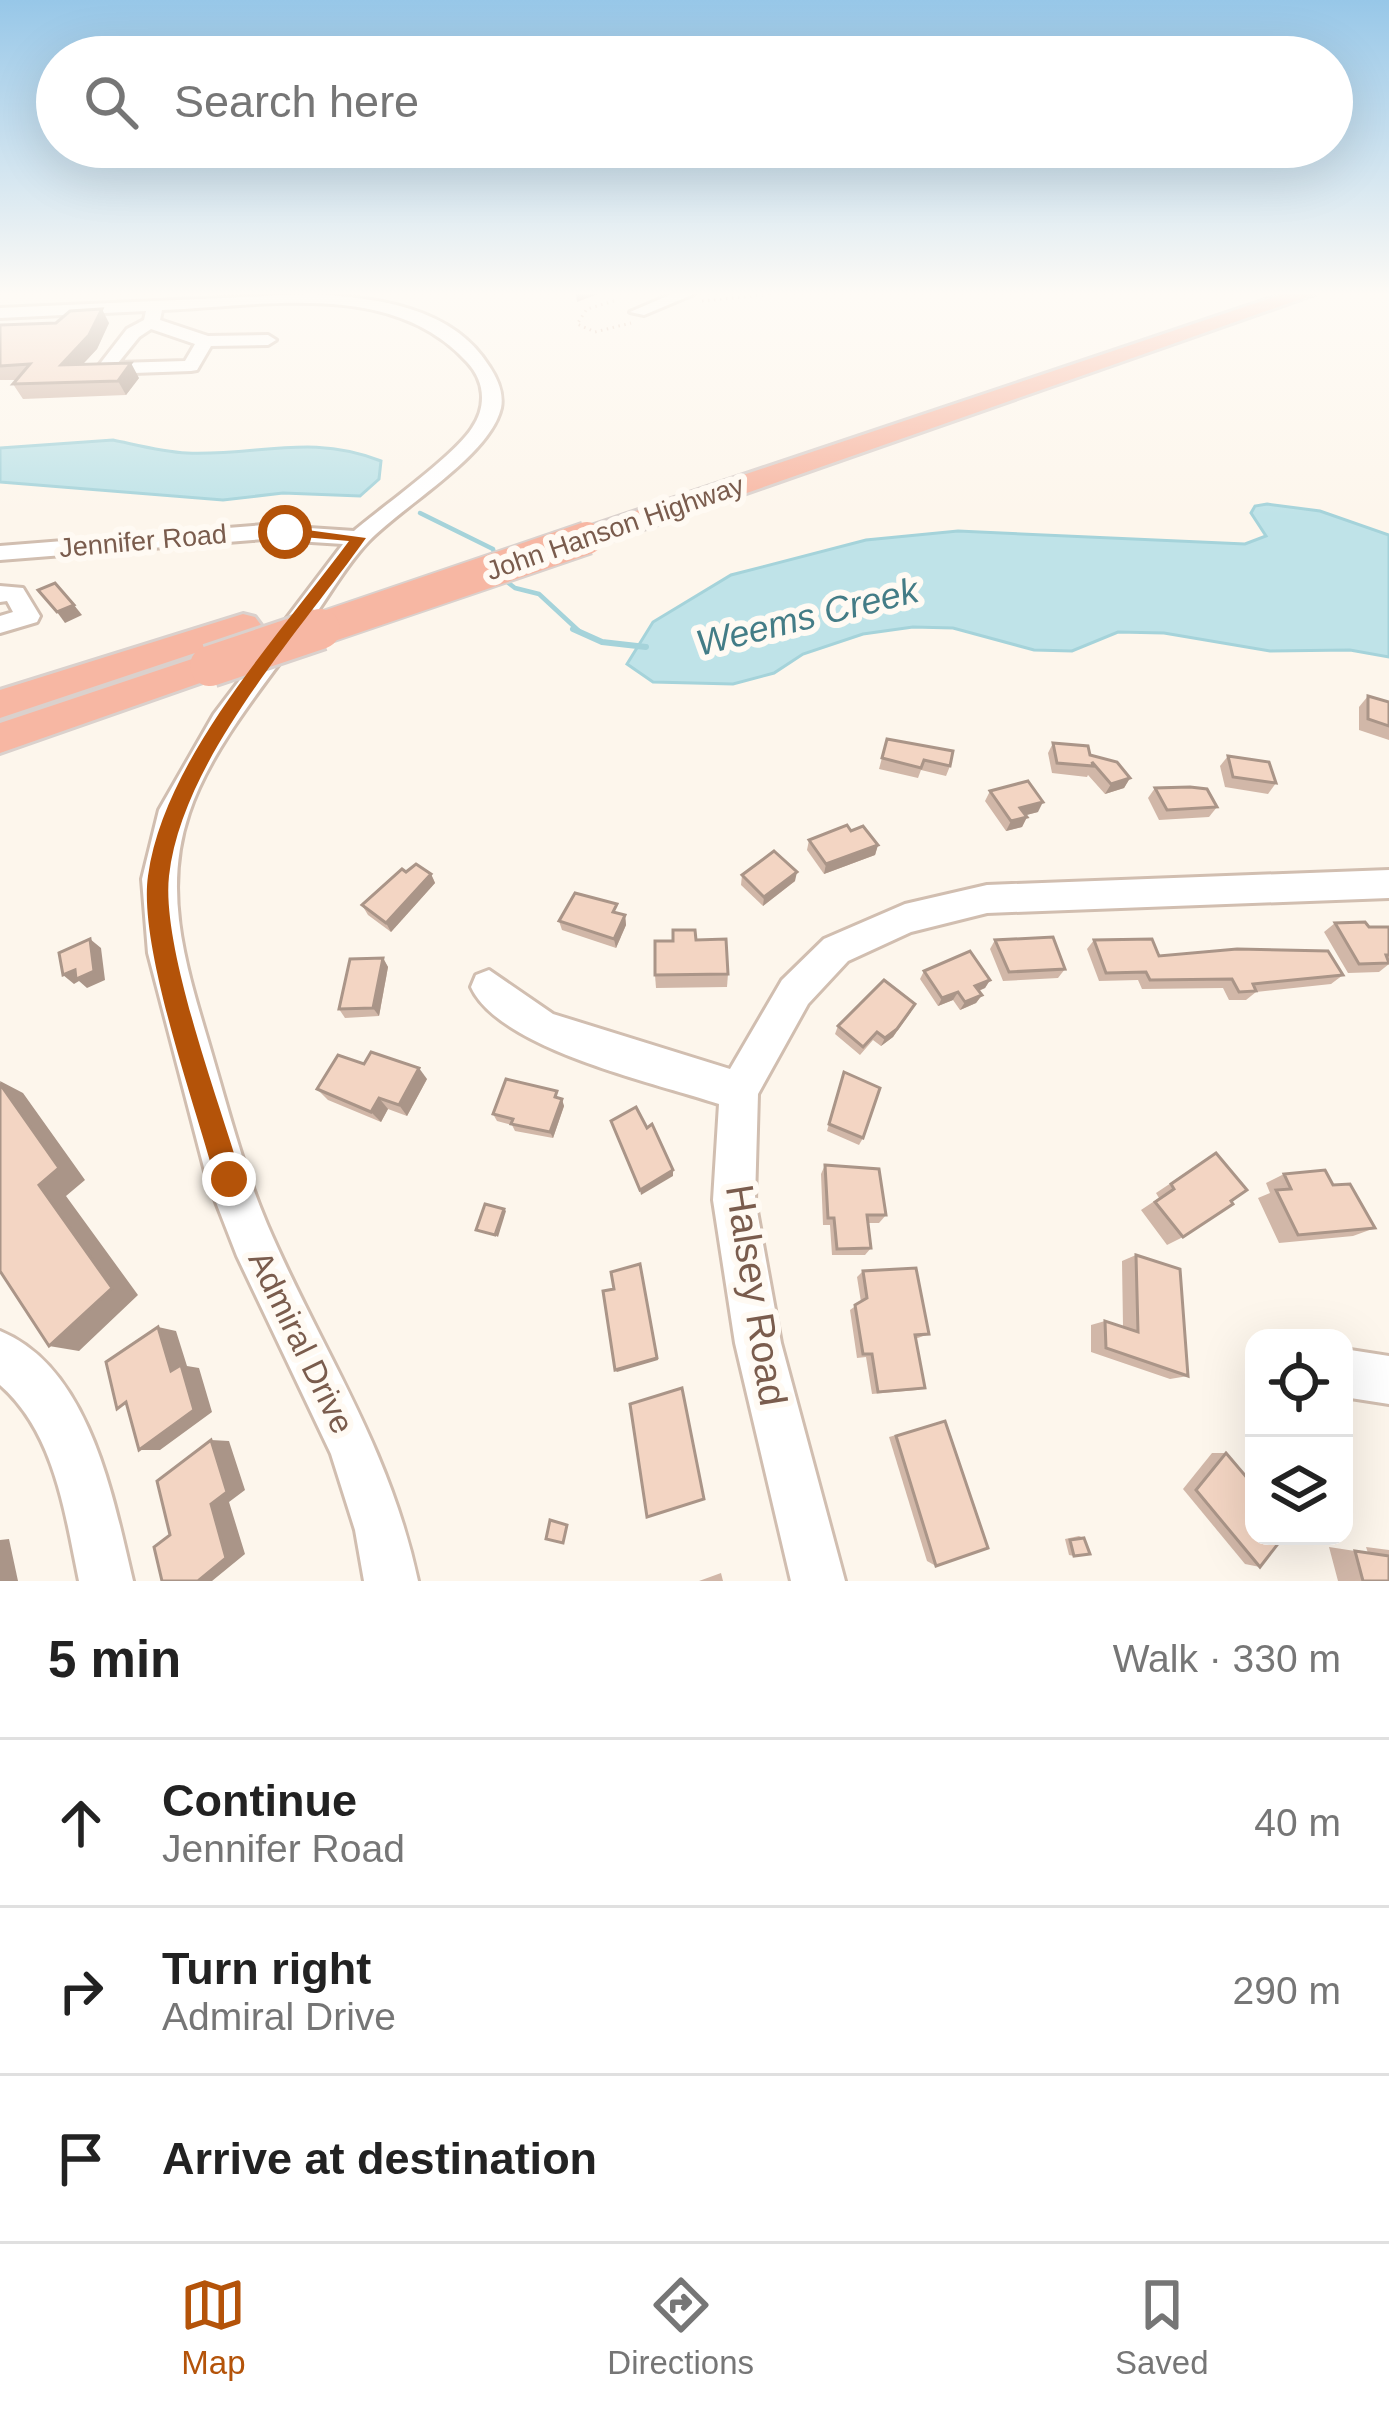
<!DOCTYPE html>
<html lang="en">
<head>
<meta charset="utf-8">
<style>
  :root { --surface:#fff; --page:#f6f6f6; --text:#222; --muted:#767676; --line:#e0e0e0; --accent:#b45309 }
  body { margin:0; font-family:Helvetica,sans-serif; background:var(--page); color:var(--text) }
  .controls { position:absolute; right:36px; bottom:36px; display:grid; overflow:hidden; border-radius:24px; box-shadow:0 12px 48px #0002 }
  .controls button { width:108px; height:108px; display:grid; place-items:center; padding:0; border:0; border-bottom:3px solid var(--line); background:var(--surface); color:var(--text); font:60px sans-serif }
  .stop { position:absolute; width:36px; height:36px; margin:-27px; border:9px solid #b45309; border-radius:50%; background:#fff }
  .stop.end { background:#b45309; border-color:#fff; box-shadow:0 3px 12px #0008 }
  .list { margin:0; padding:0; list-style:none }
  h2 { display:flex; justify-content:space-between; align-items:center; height:156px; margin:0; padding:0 48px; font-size:51px }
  h2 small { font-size:39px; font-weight:400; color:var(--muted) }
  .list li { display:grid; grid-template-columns:78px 1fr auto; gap:36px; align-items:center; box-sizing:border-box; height:168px; padding:0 48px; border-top:3px solid var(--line) }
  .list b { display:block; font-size:45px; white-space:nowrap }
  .list p { margin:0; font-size:39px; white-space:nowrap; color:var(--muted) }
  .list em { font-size:39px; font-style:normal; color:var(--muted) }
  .icon { flex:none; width:66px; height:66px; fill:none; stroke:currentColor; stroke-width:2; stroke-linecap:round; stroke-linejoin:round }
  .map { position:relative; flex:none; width:1389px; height:1581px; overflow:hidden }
  .search { position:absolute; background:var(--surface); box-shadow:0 12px 48px #0002; left:36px; right:36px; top:36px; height:132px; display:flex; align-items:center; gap:30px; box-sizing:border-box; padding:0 42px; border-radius:66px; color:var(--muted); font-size:45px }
  .sheet { height:660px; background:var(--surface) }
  nav { display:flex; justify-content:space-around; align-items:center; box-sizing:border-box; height:168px; border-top:3px solid var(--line); background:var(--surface); font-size:33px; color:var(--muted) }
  nav a { display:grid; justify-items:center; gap:6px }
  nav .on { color:var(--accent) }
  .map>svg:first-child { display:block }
  .water { fill:#bfe3e8; stroke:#a5d3da; stroke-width:3 }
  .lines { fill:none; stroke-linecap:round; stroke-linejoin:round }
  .stream-far1 { stroke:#a5d3da; stroke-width:4.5 }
  .stream { stroke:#a5d3da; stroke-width:6 }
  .minor-casing { stroke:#d1beb0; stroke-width:6 }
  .highway-casing { stroke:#dad1cd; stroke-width:6 }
  .path { stroke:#d9b8a5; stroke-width:3; stroke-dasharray:1.5 4.5; stroke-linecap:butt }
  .minor { fill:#fff; fill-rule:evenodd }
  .highway { fill:#f7b7a3; fill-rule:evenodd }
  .highway-bridge-far1-casing { stroke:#dad1cd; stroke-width:36; stroke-linecap:butt }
  .highway-bridge-casing { stroke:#dad1cd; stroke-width:46; stroke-linecap:butt }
  .highway-bridge-far1 { stroke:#f7b7a3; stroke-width:32 }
  .highway-bridge { stroke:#f7b7a3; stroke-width:40 }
  .wall { fill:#d1b7a8 }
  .shaded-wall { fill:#aa9588 }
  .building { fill:#f3d5c3; stroke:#aa9588; stroke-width:3 }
  .route { fill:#b45309 }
  .labels { text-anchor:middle; stroke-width:12; stroke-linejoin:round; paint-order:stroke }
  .far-street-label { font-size:27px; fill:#7a5c4d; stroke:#fffaf3 }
  .street-label { font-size:33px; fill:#7a5c4d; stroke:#fffaf3 }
  .water-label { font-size:36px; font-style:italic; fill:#437c86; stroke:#fffaf3 }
  .near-street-label { font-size:39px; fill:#7a5c4d; stroke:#fffaf3 }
</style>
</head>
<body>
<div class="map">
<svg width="1389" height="1581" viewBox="0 0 1389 1581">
  <rect width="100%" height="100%" fill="#fdf6ec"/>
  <g class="water">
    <path d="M 113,440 C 137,445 163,452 187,453 C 258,456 311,433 381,461 L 379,479 L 360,496 L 283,493 L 223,500 L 0,482 L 0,448 Z"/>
    <polygon points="1267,504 1320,511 1389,535 1389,657 1350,650 1270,651 1164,633 1118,632 1072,651 1034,650 953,628 913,627 863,634 803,654 774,673 733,684 653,682 627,664 653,622 731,575 866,540 958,531 1245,544 1266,536 1251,513 1255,506"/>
  </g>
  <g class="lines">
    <g class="stream-far1">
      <polyline points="420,513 493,549 496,560"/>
      <polyline points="502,578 515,588 539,594 580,632"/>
    </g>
    <polyline class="stream" points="573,629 602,642 646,647"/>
    <g class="minor-casing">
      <g id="minor">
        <path d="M 312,294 C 375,298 452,306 489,366 C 497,378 504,392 501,408 C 490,456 402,506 368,542 C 346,565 329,596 310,622 C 269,679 211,747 189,813 C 163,889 184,960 206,1034 C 225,1097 241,1163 267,1224 C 321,1350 388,1442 418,1581 L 364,1581 L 355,1530 L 331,1454 L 237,1256 L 207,1179 L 148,953 L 142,879 L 159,810 L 214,714 L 343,544 L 264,539 L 0,560 L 0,546 L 264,525 L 354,531 C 382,507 454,456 472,428 C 487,406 485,381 467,362 C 392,279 263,306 162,310 L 160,320 L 208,336 L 268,335 L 276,340 L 268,345 L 211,346 L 197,370 L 191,371 L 105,374 L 96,369 L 127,329 L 144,320 L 146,311 L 0,318 L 0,308 ZM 151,329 L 195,344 L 185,361 L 118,363 L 139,337 Z"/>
        <polygon points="672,294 694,294 644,315 630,312"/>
        <polygon points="0,586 23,588 40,616 37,622 0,633 0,616 13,612 7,601 0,602"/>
        <path d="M 1389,870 L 1389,898 L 987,913 L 911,932 L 848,961 L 808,1004 L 758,1094 L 755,1200 L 781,1343 L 845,1581 L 791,1581 L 735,1343 L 713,1200 L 719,1104 C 656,1083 499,1049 471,987 L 476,975 L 489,970 L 553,1014 L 730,1069 L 782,980 L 824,939 L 905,904 L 987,885 Z"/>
        <path d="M 0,1331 C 90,1368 113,1497 133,1581 L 79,1581 C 65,1514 55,1433 0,1385 Z"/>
        <polygon points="1344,1349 1389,1356 1389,1404 1344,1397"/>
      </g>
    </g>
    <g class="highway-casing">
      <g id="highway">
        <polygon points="1283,294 1315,294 598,545 576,545 571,538 576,531"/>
        <polygon points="243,614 255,617 261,625 255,633 0,718 0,690"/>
        <polygon points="210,653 223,657 228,666 223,675 0,753 0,723"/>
      </g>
    </g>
    <g class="path">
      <polyline points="614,301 587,309 577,324 595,332 631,323"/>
      <polyline points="702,301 772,294"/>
    </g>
    <use href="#minor" class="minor"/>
    <use href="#highway" class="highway"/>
    <g class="highway-bridge-far1-casing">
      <polyline id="highway-bridge-far1" points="311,632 587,538"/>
    </g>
    <g class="highway-bridge-casing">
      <polyline id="highway-bridge" points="210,666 320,629"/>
    </g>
    <use href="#highway-bridge-far1" class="highway-bridge-far1"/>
    <use href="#highway-bridge" class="highway-bridge"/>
  </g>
  <g class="wall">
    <polygon points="109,323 97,349 83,364 139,378 126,395 23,399 13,384 17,380 0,380 0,325"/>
    <polygon points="1368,696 1389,702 1389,740 1359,730 1359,707"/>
    <polygon points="887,739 950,766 946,776 921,770 918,778 879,769"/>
    <polygon points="1053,743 1090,755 1130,778 1124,788 1105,794 1088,775 1087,777 1052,773 1048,753"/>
    <polygon points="1228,756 1276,783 1268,794 1225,787 1220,766"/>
    <polygon points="1155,788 1217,807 1209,817 1159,820 1148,798"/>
    <polygon points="990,791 1038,812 1026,815 1027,817 1022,827 1006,831 985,801"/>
    <polygon points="851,831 878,845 875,855 824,874 807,850 809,840"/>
    <polygon points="406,872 431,874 435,883 391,932 368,915 362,905"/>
    <polygon points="742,875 795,881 763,906 741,885"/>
    <polygon points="625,915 626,925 616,948 562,930 559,921"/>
    <polygon points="1335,923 1369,927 1389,927 1389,964 1379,972 1348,973 1324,932"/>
    <polygon points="696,940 728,974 727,987 656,988 655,975"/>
    <polygon points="995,940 1065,969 1058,978 1003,981 990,949"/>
    <polygon points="1094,940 1159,956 1343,975 1331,984 1256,992 1246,1000 1229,1000 1223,988 1142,989 1138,980 1099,981 1087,949"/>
    <polygon points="383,958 388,967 379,1016 345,1018 339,1009"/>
    <polygon points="924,971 990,980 985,988 979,991 982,995 976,1003 960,1010 953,1000 938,1006 920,979"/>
    <polygon points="911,1012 893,1037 881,1046 873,1040 860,1055 835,1034 838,1026"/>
    <polygon points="364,1064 427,1079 407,1116 388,1109 381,1122 328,1100 317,1089"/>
    <polygon points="841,1080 863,1138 859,1145 827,1131"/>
    <polygon points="560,1098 564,1106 553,1138 515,1131 512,1125 497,1121 493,1114"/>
    <polygon points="1216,1153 1231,1201 1183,1237 1167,1245 1141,1210 1159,1198 1156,1193"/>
    <polygon points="825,1165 886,1215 879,1223 868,1223 871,1248 865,1255 832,1255 830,1225 823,1225 821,1174"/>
    <polygon points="1284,1174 1333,1185 1375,1228 1353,1236 1279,1243 1258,1198 1270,1193 1266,1183"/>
    <polygon points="1136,1255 1188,1376 1170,1379 1091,1352 1091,1325 1105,1321 1123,1326 1122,1261"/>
    <polygon points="863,1271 929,1334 915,1339 925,1388 917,1390 872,1394 866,1357 857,1358 850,1310 861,1302 857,1277"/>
    <polygon points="945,1421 936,1566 927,1561 889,1437"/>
    <polygon points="1212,1453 1226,1453 1260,1567 1245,1564 1183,1489"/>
    <polygon points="1079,1536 1084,1538 1074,1556 1069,1555 1065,1539"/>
    <polygon points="1329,1547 1368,1553 1366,1547 1389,1550 1389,1581 1338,1581"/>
    <polygon points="721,1573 723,1581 699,1581"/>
  </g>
  <g class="shaded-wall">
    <polygon points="576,294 598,294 577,302"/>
    <polygon points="102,309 109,323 97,349 69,379 61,365"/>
    <polygon points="131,363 139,378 126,395 118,381"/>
    <polygon points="74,605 82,615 65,623 57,612"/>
    <polygon points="1130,778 1124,788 1105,794 1111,784"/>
    <polygon points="1043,802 1038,812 1015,818 1020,808"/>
    <polygon points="1027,817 1022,827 1006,831 1011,821"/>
    <polygon points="878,845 875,855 824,874 826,864"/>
    <polygon points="797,872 795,881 763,906 764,897"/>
    <polygon points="431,874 435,883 391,932 386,923"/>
    <polygon points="625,915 626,925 616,948 614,939"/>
    <polygon points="90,939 101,948 105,980 87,988 79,981 74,984 63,975"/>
    <polygon points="383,958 388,967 379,1016 373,1008"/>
    <polygon points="990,980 985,988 970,994 975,986"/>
    <polygon points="958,992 953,1000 938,1006 942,998"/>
    <polygon points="982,995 976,1003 960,1010 965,1002"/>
    <polygon points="915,1004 893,1037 881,1046 885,1038"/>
    <polygon points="419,1068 427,1079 407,1116 399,1105"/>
    <polygon points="0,1081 23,1093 85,1180 66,1196 138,1295 79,1351 49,1346 39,1185"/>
    <polygon points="379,1098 388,1109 381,1122 371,1112"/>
    <polygon points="562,1099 564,1106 553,1138 550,1132"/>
    <polygon points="673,1170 673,1176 641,1195 640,1190"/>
    <polygon points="504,1209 506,1211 498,1237 495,1235"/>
    <polygon points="640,1264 658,1360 617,1372 615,1370"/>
    <polygon points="158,1327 176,1331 187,1366 199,1368 212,1412 160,1450 139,1450 171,1371"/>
    <polygon points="211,1440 229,1441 245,1490 229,1502 245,1554 212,1581 198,1581 211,1504"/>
    <polygon points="9,1539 18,1581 0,1581 0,1540"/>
  </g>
  <g class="building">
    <polygon points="102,309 89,335 61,365 131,363 118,381 13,384 30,364 0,366 0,325 56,323 70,311"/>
    <polygon points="55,583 74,605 57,612 38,590"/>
    <polygon points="1368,696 1389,702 1389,726 1368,719"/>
    <polygon points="887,739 953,751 950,766 924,760 921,768 882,758"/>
    <polygon points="1053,743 1088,746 1090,755 1117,762 1130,778 1111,784 1092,762 1093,766 1057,763"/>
    <polygon points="1228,756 1269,762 1276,783 1233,777"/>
    <polygon points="1028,781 1043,802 1020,808 1027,817 1011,821 990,791"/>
    <polygon points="1190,787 1207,789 1217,807 1167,810 1155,788"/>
    <polygon points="847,825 851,831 863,826 878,845 826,864 809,840"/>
    <polygon points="774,851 797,872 764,897 742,875"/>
    <polygon points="416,864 431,874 386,923 362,905 402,869 406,872"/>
    <polygon points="575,893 617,904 613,912 625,915 614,939 559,921"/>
    <polygon points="1365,922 1369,927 1389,927 1389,955 1386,955 1389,963 1359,964 1335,923"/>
    <polygon points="673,930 695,930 696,940 726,939 728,974 655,975 655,941 673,941"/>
    <polygon points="1053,937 1065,969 1009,972 995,940"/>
    <polygon points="90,939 94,971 76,979 75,970 63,975 59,953"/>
    <polygon points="1152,939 1159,956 1237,949 1328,951 1343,975 1253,984 1256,991 1239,992 1232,979 1150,980 1146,972 1106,973 1094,940"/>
    <polygon points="970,951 990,980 975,986 982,995 965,1002 958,992 942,998 924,971"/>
    <polygon points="383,958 373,1008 339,1009 350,959"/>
    <polygon points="884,980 915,1004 897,1029 885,1038 877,1032 863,1047 838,1026"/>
    <polygon points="371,1052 419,1068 399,1105 379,1098 371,1112 317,1089 338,1055 364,1064"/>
    <polygon points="844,1072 880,1088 863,1138 829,1124"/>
    <polygon points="506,1079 557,1091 555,1097 562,1099 550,1132 511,1124 513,1119 493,1114"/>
    <polygon points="0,1084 59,1168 39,1185 112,1288 49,1346 0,1271"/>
    <polygon points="636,1107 647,1128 652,1124 673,1170 640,1190 611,1121"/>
    <polygon points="1216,1153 1247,1190 1231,1201 1233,1204 1183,1237 1155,1202 1174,1189 1171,1184"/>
    <polygon points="825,1165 879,1169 886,1215 867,1215 871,1248 837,1249 834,1218 828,1218"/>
    <polygon points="1325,1170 1333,1185 1350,1184 1375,1228 1298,1235 1276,1190 1291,1189 1284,1174"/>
    <polygon points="485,1204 504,1209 495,1235 476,1230"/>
    <polygon points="1136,1255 1180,1269 1188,1376 1106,1348 1105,1321 1138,1332"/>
    <polygon points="640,1264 657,1358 615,1370 603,1291 614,1289 611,1272"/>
    <polygon points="916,1268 929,1334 915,1335 925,1388 878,1392 872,1354 863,1354 855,1305 867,1298 863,1271"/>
    <polygon points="158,1327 171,1371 181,1365 194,1410 139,1450 126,1402 117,1409 106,1362"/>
    <polygon points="682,1388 704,1499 647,1517 630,1404"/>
    <polygon points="945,1421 988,1548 936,1566 896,1436"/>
    <polygon points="211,1440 227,1492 211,1504 226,1558 198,1581 162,1581 154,1547 170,1535 157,1481"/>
    <polygon points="1226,1453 1254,1486 1254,1536 1284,1536 1260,1567 1196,1490"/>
    <polygon points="550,1520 567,1525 563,1543 546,1539"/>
    <polygon points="1084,1538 1090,1554 1074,1556 1070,1540"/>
    <polygon points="1355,1551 1389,1556 1389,1581 1363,1581"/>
  </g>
  <linearGradient id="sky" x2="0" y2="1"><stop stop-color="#97c7e8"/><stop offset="0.57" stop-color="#fefbf6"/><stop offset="1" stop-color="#fefbf6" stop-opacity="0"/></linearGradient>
  <rect width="1389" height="515" fill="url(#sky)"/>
  <path class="route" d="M 285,527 L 366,538 C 299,633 182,759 169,876 C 161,948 220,1104 242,1179 L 238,1189 L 229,1192 L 219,1189 L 215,1179 C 195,1104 138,947 148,876 C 164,758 279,636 349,541 L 280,535 Z"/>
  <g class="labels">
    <g class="far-street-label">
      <text transform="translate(615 528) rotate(-19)" y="9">John Hanson Highway</text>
      <text transform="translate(143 541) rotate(-5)" y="9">Jennifer Road</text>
    </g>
    <g class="street-label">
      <text transform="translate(302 1342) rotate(64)" y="12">Admiral Drive</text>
    </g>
    <g class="water-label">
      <text transform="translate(807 616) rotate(-14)" y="13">Weems Creek</text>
    </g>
    <g class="near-street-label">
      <text transform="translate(757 1295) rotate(81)" y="14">Halsey Road</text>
    </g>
  </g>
</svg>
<div class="controls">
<button><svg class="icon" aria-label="locate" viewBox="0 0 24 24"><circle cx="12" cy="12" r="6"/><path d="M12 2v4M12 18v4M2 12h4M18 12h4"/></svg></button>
<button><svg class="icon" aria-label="layers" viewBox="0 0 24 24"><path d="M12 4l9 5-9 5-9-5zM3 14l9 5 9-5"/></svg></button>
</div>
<div class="stop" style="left:285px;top:532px"></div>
<div class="stop end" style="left:229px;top:1179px"></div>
<div class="search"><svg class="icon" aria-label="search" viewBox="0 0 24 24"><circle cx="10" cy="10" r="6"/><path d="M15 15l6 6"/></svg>Search here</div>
</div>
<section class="sheet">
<h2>5 min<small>Walk · 330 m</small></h2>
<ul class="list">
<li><svg class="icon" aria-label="ahead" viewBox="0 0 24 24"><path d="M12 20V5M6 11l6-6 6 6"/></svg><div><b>Continue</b><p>Jennifer Road</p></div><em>40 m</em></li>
<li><svg class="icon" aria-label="right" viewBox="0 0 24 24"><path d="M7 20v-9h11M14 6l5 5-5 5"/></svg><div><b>Turn right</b><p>Admiral Drive</p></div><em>290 m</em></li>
<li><svg class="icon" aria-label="arrive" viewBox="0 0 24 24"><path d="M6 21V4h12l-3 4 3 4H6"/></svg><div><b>Arrive at destination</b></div></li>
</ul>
</section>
<nav>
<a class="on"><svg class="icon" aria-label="map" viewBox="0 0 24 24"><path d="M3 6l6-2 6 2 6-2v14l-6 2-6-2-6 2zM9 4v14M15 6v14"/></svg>Map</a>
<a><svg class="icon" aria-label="directions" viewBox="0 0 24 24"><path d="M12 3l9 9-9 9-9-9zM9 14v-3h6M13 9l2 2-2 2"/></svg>Directions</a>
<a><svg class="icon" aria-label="saved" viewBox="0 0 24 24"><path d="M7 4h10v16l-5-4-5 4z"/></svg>Saved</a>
</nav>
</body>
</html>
